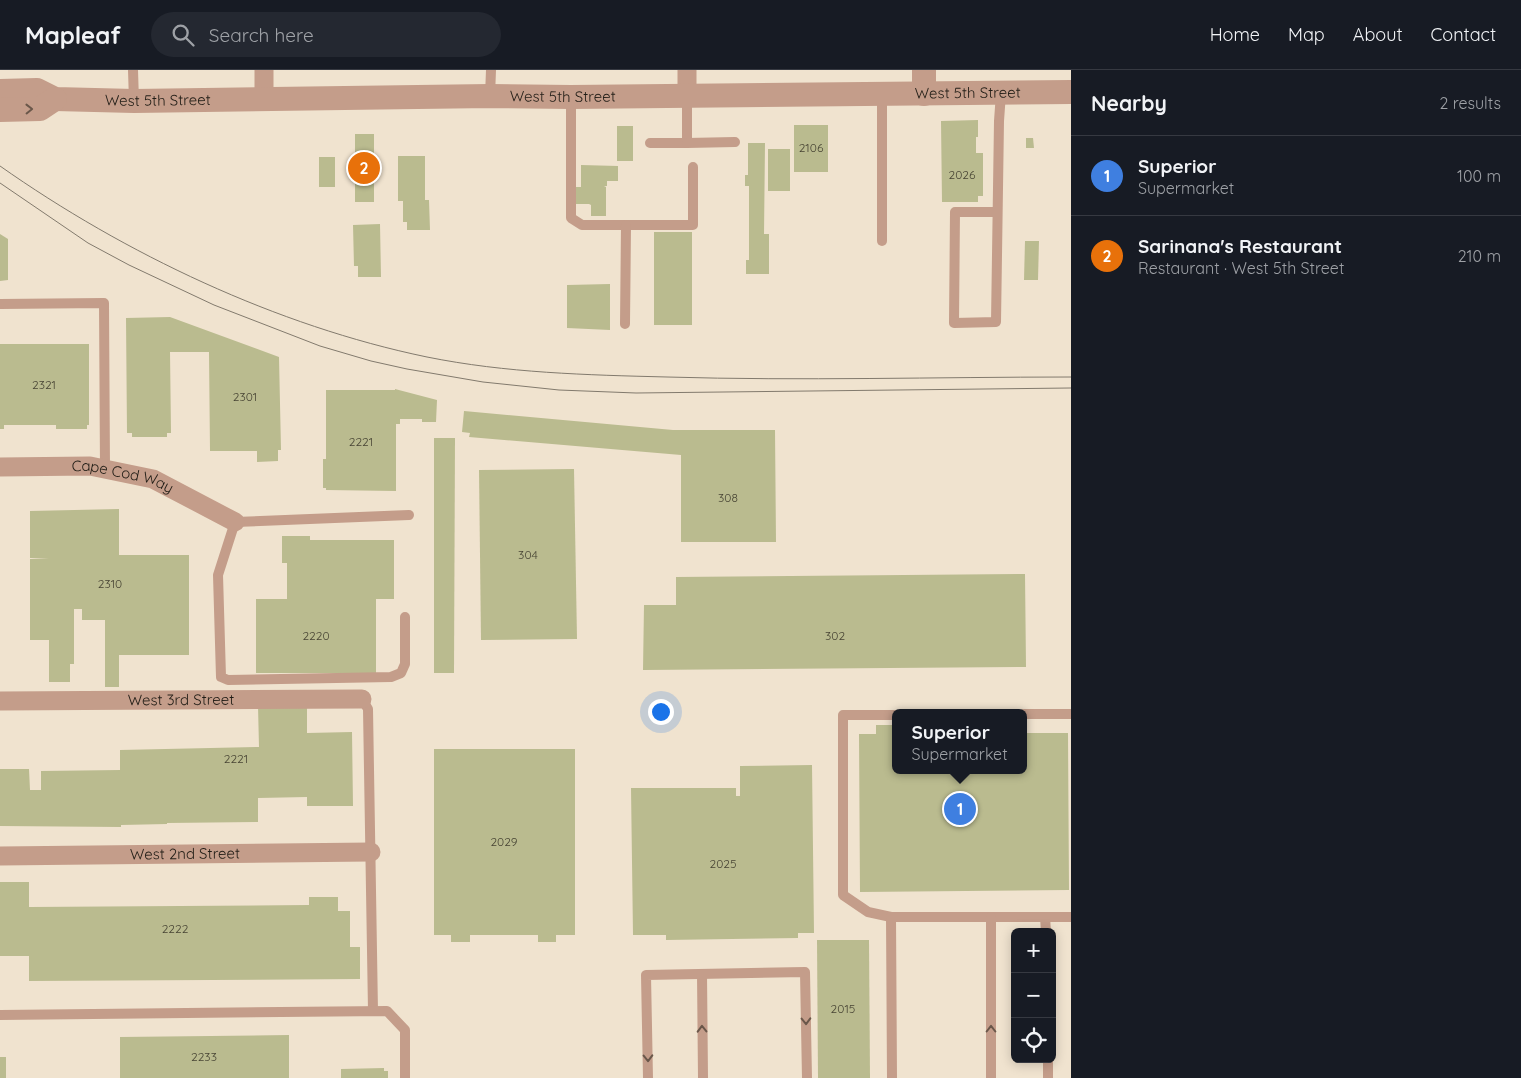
<!DOCTYPE html>
<html lang="en">
<head>
<meta charset="utf-8">
<style>
  :root { --surface:#171b24; --page:#242831; --text:#f1f3f6; --muted:#9ea1a6; --line:#363941; --accent:#9bb5c2 }
  body { margin:0; font-family:Quicksand,sans-serif; background:var(--page); color:var(--text) }
  .controls { position:absolute; right:15px; bottom:15px; display:grid; overflow:hidden; border-radius:8px; box-shadow:0 2px 12px #0003 }
  .controls button { width:45px; height:45px; display:grid; place-items:center; padding:0; border:0; border-bottom:1px solid var(--line); background:var(--surface); color:var(--text); font:25px sans-serif }
  .you { position:absolute; left:660px; top:641px; width:18px; height:18px; margin:-12px; border:4px solid #fff; border-radius:50%; background:#1a73e8; box-shadow:0 0 0 8px #1a73e833 }
  .badge { display:grid; place-items:center; width:32px; height:32px; border-radius:50%; background:var(--accent); color:#fff; font-size:16px; font-weight:700 }
  .pin { position:absolute; translate:-50% -50%; border:2px solid #fff; box-shadow:0 1px 5px #0006 }
  .popup { position:absolute; left:892px; top:639px; width:135px; height:65px; box-sizing:border-box; display:grid; place-content:center; border-radius:8px; background:var(--surface); filter:drop-shadow(0 1px 4px #0005); font-size:16px; white-space:nowrap; color:var(--muted) }
  .popup b { font-size:19px; color:var(--text) }
  .popup::after { content:''; position:absolute; left:50%; top:100%; margin-left:-10px; border:10px solid transparent; border-top-color:var(--surface) }
  .list { margin:0; padding:0; list-style:none }
  h2 { display:flex; justify-content:space-between; align-items:center; height:65px; margin:0; padding:0 20px; font-size:21px }
  h2 small { font-size:16px; font-weight:400; color:var(--muted) }
  .list li { display:grid; grid-template-columns:32px 1fr auto; gap:15px; align-items:center; box-sizing:border-box; height:80px; padding:0 20px; border-top:1px solid var(--line) }
  .list b { display:block; font-size:19px; white-space:nowrap }
  .list p { margin:0; font-size:16px; white-space:nowrap; color:var(--muted) }
  .list em { font-size:16px; font-style:normal; color:var(--muted) }
  .icon { flex:none; width:28px; height:28px; fill:none; stroke:currentColor; stroke-width:2; stroke-linecap:round; stroke-linejoin:round }
  .map { position:relative; flex:none; width:1071px; height:1008px; overflow:hidden }
  header { display:flex; align-items:center; gap:30px; box-sizing:border-box; height:70px; padding:0 25px; background:var(--surface); border-bottom:1px solid var(--line) }
  header strong { font-size:24px }
  nav { display:flex; gap:28px; margin-inline-start:auto; font-size:18px }
  .search { width:350px; height:45px; background:var(--page); display:flex; align-items:center; gap:12px; box-sizing:border-box; padding:0 18px; border-radius:28px; color:var(--muted); font-size:19px }
  main { display:flex }
  aside { flex:1; background:var(--surface) }
  .map>svg:first-child { display:block }
  .building { fill:#babb8f }
  .lines { fill:none; stroke-linecap:round; stroke-linejoin:round }
  .service { stroke:#c49d8a; stroke-width:10 }
  .minor { stroke:#c49d8a; stroke-width:19 }
  .tertiary { stroke:#c49d8a; stroke-width:24 }
  .tram { stroke:#827a6d; stroke-width:1 }
  .oneway { stroke:#6a574a }
  .labels { text-anchor:middle; stroke-width:4.5; stroke-linejoin:round; paint-order:stroke }
  .number-label { font-size:12px; fill:#474434 }
  .street-label { font-size:15px; fill:#211d16; stroke:#f0e3cf }
</style>
</head>
<body>
<header>
<strong>Mapleaf</strong>
<div class="search"><svg class="icon" aria-label="search" viewBox="0 0 24 24"><circle cx="10" cy="10" r="6"/><path d="M15 15l6 6"/></svg>Search here</div>
<nav><a>Home</a><a>Map</a><a>About</a><a>Contact</a></nav>
</header>
<main>
<div class="map">
<svg width="1071" height="1008" viewBox="0 0 1071 1008">
  <rect width="100%" height="100%" fill="#f0e3cf"/>
  <g class="building">
    <polygon points="978,50 978,67 976,67 976,83 983,83 983,126 978,126 978,132 942,132 941,51"/>
    <rect x="794" y="55" width="34" height="47"/>
    <rect x="617" y="56" width="16" height="35"/>
    <rect x="355" y="64" width="19" height="68"/>
    <polygon points="1026,68 1033,68 1034,78 1026,78"/>
    <polygon points="748,73 765,73 764,164 769,164 769,204 746,204 746,190 749,190 749,116 745,116 745,105 748,105"/>
    <rect x="768" y="79" width="22" height="42"/>
    <polygon points="398,86 425,86 425,130 429,130 430,160 407,160 407,152 403,152 403,131 398,131"/>
    <rect x="319" y="87" width="16" height="30"/>
    <polygon points="581,95 618,96 618,111 607,111 607,116 604,116 606,117 606,146 591,146 591,135 589,134 576,134 576,117 581,117"/>
    <polygon points="380,154 381,207 358,207 358,196 354,196 353,155"/>
    <rect x="654" y="162" width="38" height="93"/>
    <polygon points="0,164 8,169 8,210 0,211"/>
    <polygon points="1025,171 1039,171 1038,210 1024,210"/>
    <polygon points="610,214 610,260 567,258 567,215"/>
    <polygon points="170,247 279,287 281,380 278,380 278,391 257,392 257,381 210,381 209,282 170,282 171,363 167,363 167,367 132,367 132,363 127,363 126,248"/>
    <polygon points="0,274 89,274 89,355 87,355 87,359 56,359 56,355 4,355 4,359 0,359"/>
    <polygon points="395,319 437,330 436,352 422,352 422,349 400,349 400,354 396,354 396,421 326,420 326,418 323,418 323,389 326,389 326,320 395,320"/>
    <polygon points="464,341 673,360 775,360 776,472 681,472 681,385 469,367 470,363 462,362"/>
    <polygon points="434,368 455,368 454,603 434,603"/>
    <polygon points="574,399 577,569 481,570 479,400"/>
    <polygon points="119,439 119,485 189,485 189,585 119,585 119,617 105,617 105,550 82,550 82,539 74,539 74,594 70,594 70,612 49,612 49,570 30,570 30,489 49,488 30,488 30,441"/>
    <polygon points="282,466 310,466 310,470 394,470 394,529 376,529 376,603 256,603 256,529 287,529 287,493 282,493"/>
    <polygon points="1025,504 1026,597 643,600 644,535 676,535 676,507"/>
    <polygon points="307,635 307,663 352,662 353,736 307,736 307,727 258,728 258,752 167,753 167,754 121,755 121,757 0,756 0,699 29,699 30,720 41,720 41,701 120,700 120,680 259,677 258,636"/>
    <polygon points="876,655 896,655 896,700 1024,700 1024,663 1068,663 1069,820 860,822 859,664 876,664"/>
    <polygon points="434,679 575,679 575,865 556,865 556,872 538,872 538,865 470,865 470,872 451,872 451,865 434,865"/>
    <polygon points="812,695 814,863 798,863 798,868 666,870 666,865 633,865 631,718 736,718 736,726 740,726 740,696"/>
    <polygon points="0,812 29,812 29,837 309,835 309,827 338,827 338,841 350,841 350,877 360,877 360,909 29,911 29,886 0,886"/>
    <polygon points="817,870 869,870 870,1008 818,1008"/>
    <polygon points="289,965 289,1008 120,1008 120,967"/>
    <rect x="0" y="987" width="6" height="21"/>
    <polygon points="384,998 384,1001 388,1001 388,1008 341,1008 341,999"/>
  </g>
  <g class="lines">
    <g class="service">
      <polyline points="133,0 134,31"/>
      <polyline points="882,24 882,171"/>
      <polyline points="490,26 491,0"/>
      <polyline points="571,27 571,148 582,155 693,155 693,97"/>
      <polyline points="650,73 687,73 687,26"/>
      <polyline points="687,73 735,72"/>
      <polyline points="997,142 955,142 954,253 996,252 999,51 1001,23"/>
      <polyline points="0,234 104,233 105,400"/>
      <polyline points="625,254 626,155"/>
      <polyline points="405,547 405,594 401,603 391,607 228,610 221,607 218,505 235,452 409,445"/>
      <polyline points="362,629 368,639 373,941"/>
      <polyline points="1024,644 1071,644"/>
      <polyline points="891,847 868,842 843,825 843,645 896,645"/>
      <polyline points="1045,847 1046,862"/>
      <polyline points="702,904 703,1008"/>
      <polyline points="0,945 387,941 405,960 405,1008"/>
      <polyline points="1048,989 1048,1008"/>
      <polyline points="648,1008 646,905 805,902 807,1008"/>
      <polyline points="892,1008 891,847 1071,847"/>
      <polyline points="991,1008 991,847"/>
    </g>
    <g class="minor">
      <polyline points="687,26 687,0"/>
      <polyline points="264,30 264,0"/>
      <path id="s1" d="M 0,397 L 90,396 L 153,409 L 235,452"/>
      <path id="s2" d="M 0,631 L 362,629"/>
      <path id="s3" d="M 0,786 L 371,782"/>
    </g>
    <g class="tertiary">
      <path id="s4" d="M 0,21 L 37,20 L 55,29 L 134,31 L 490,26 L 571,27 L 1071,22"/>
      <polyline points="924,24 924,0"/>
      <polyline points="0,40 40,39 55,29"/>
    </g>
    <g class="tram">
      <path d="M 0,96 C 125,184 277,256 427,287 C 506,303 587,305 667,307 C 802,311 936,307 1071,307"/>
      <polyline points="0,113 88,173 129,195 214,235 320,276 371,291 407,299 483,312 559,320 636,323 1071,318"/>
    </g>
  </g>
  <defs><path id="oneway-chevron" d="M-2-3.5L2.5 0L-2 3.5" fill="none" stroke-width="1.6" stroke-linecap="round" stroke-linejoin="round" transform="scale(1.25)"/></defs>
  <g class="oneway">
    <use href="#oneway-chevron" transform="translate(29 39) rotate(-1)"/>
    <use href="#oneway-chevron" transform="translate(806 951) rotate(89)"/>
    <use href="#oneway-chevron" transform="translate(702 959) rotate(-91)"/>
    <use href="#oneway-chevron" transform="translate(991 959) rotate(-90)"/>
    <use href="#oneway-chevron" transform="translate(648 988) rotate(89)"/>
  </g>
  <g class="labels">
    <g class="number-label">
      <text x="811" y="82">2106</text>
      <text x="962" y="109">2026</text>
      <text x="44" y="319">2321</text>
      <text x="245" y="331">2301</text>
      <text x="361" y="376">2221</text>
      <text x="728" y="432">308</text>
      <text x="528" y="489">304</text>
      <text x="110" y="518">2310</text>
      <text x="316" y="570">2220</text>
      <text x="835" y="570">302</text>
      <text x="236" y="693">2221</text>
      <text x="504" y="776">2029</text>
      <text x="723" y="798">2025</text>
      <text x="175" y="863">2222</text>
      <text x="843" y="943">2015</text>
      <text x="204" y="991">2233</text>
    </g>
    <g class="street-label">
      <text dy="5" stroke="none"><textPath href="#s4" startOffset="970">West 5th Street</textPath></text>
      <text dy="5" stroke="none"><textPath href="#s4" startOffset="565">West 5th Street</textPath></text>
      <text dy="5" stroke="none"><textPath href="#s4" startOffset="160">West 5th Street</textPath></text>
      <text dy="5" stroke="none"><textPath href="#s1" startOffset="124">Cape Cod Way</textPath></text>
      <text dy="5" stroke="none"><textPath href="#s2" startOffset="181">West 3rd Street</textPath></text>
      <text dy="5" stroke="none"><textPath href="#s3" startOffset="185">West 2nd Street</textPath></text>
    </g>
  </g>
</svg>
<div class="controls">
<button>+</button>
<button>−</button>
<button><svg class="icon" aria-label="locate" viewBox="0 0 24 24"><circle cx="12" cy="12" r="6"/><path d="M12 2v4M12 18v4M2 12h4M18 12h4"/></svg></button>
</div>
<div class="you"></div>
<div class="pin badge" style="left:960px;top:739px;background:#3f7fe0">1</div>
<div class="popup"><b>Superior</b>Supermarket</div>
<div class="pin badge" style="left:364px;top:98px;background:#e8710a">2</div>
</div>
<aside>
<h2>Nearby<small>2 results</small></h2>
<ul class="list">
<li><span class="badge" style="background:#3f7fe0">1</span><div><b>Superior</b><p>Supermarket</p></div><em>100 m</em></li>
<li><span class="badge" style="background:#e8710a">2</span><div><b>Sarinana's Restaurant</b><p>Restaurant · West 5th Street</p></div><em>210 m</em></li>
</ul>
</aside>
</main>
</body>
</html>
